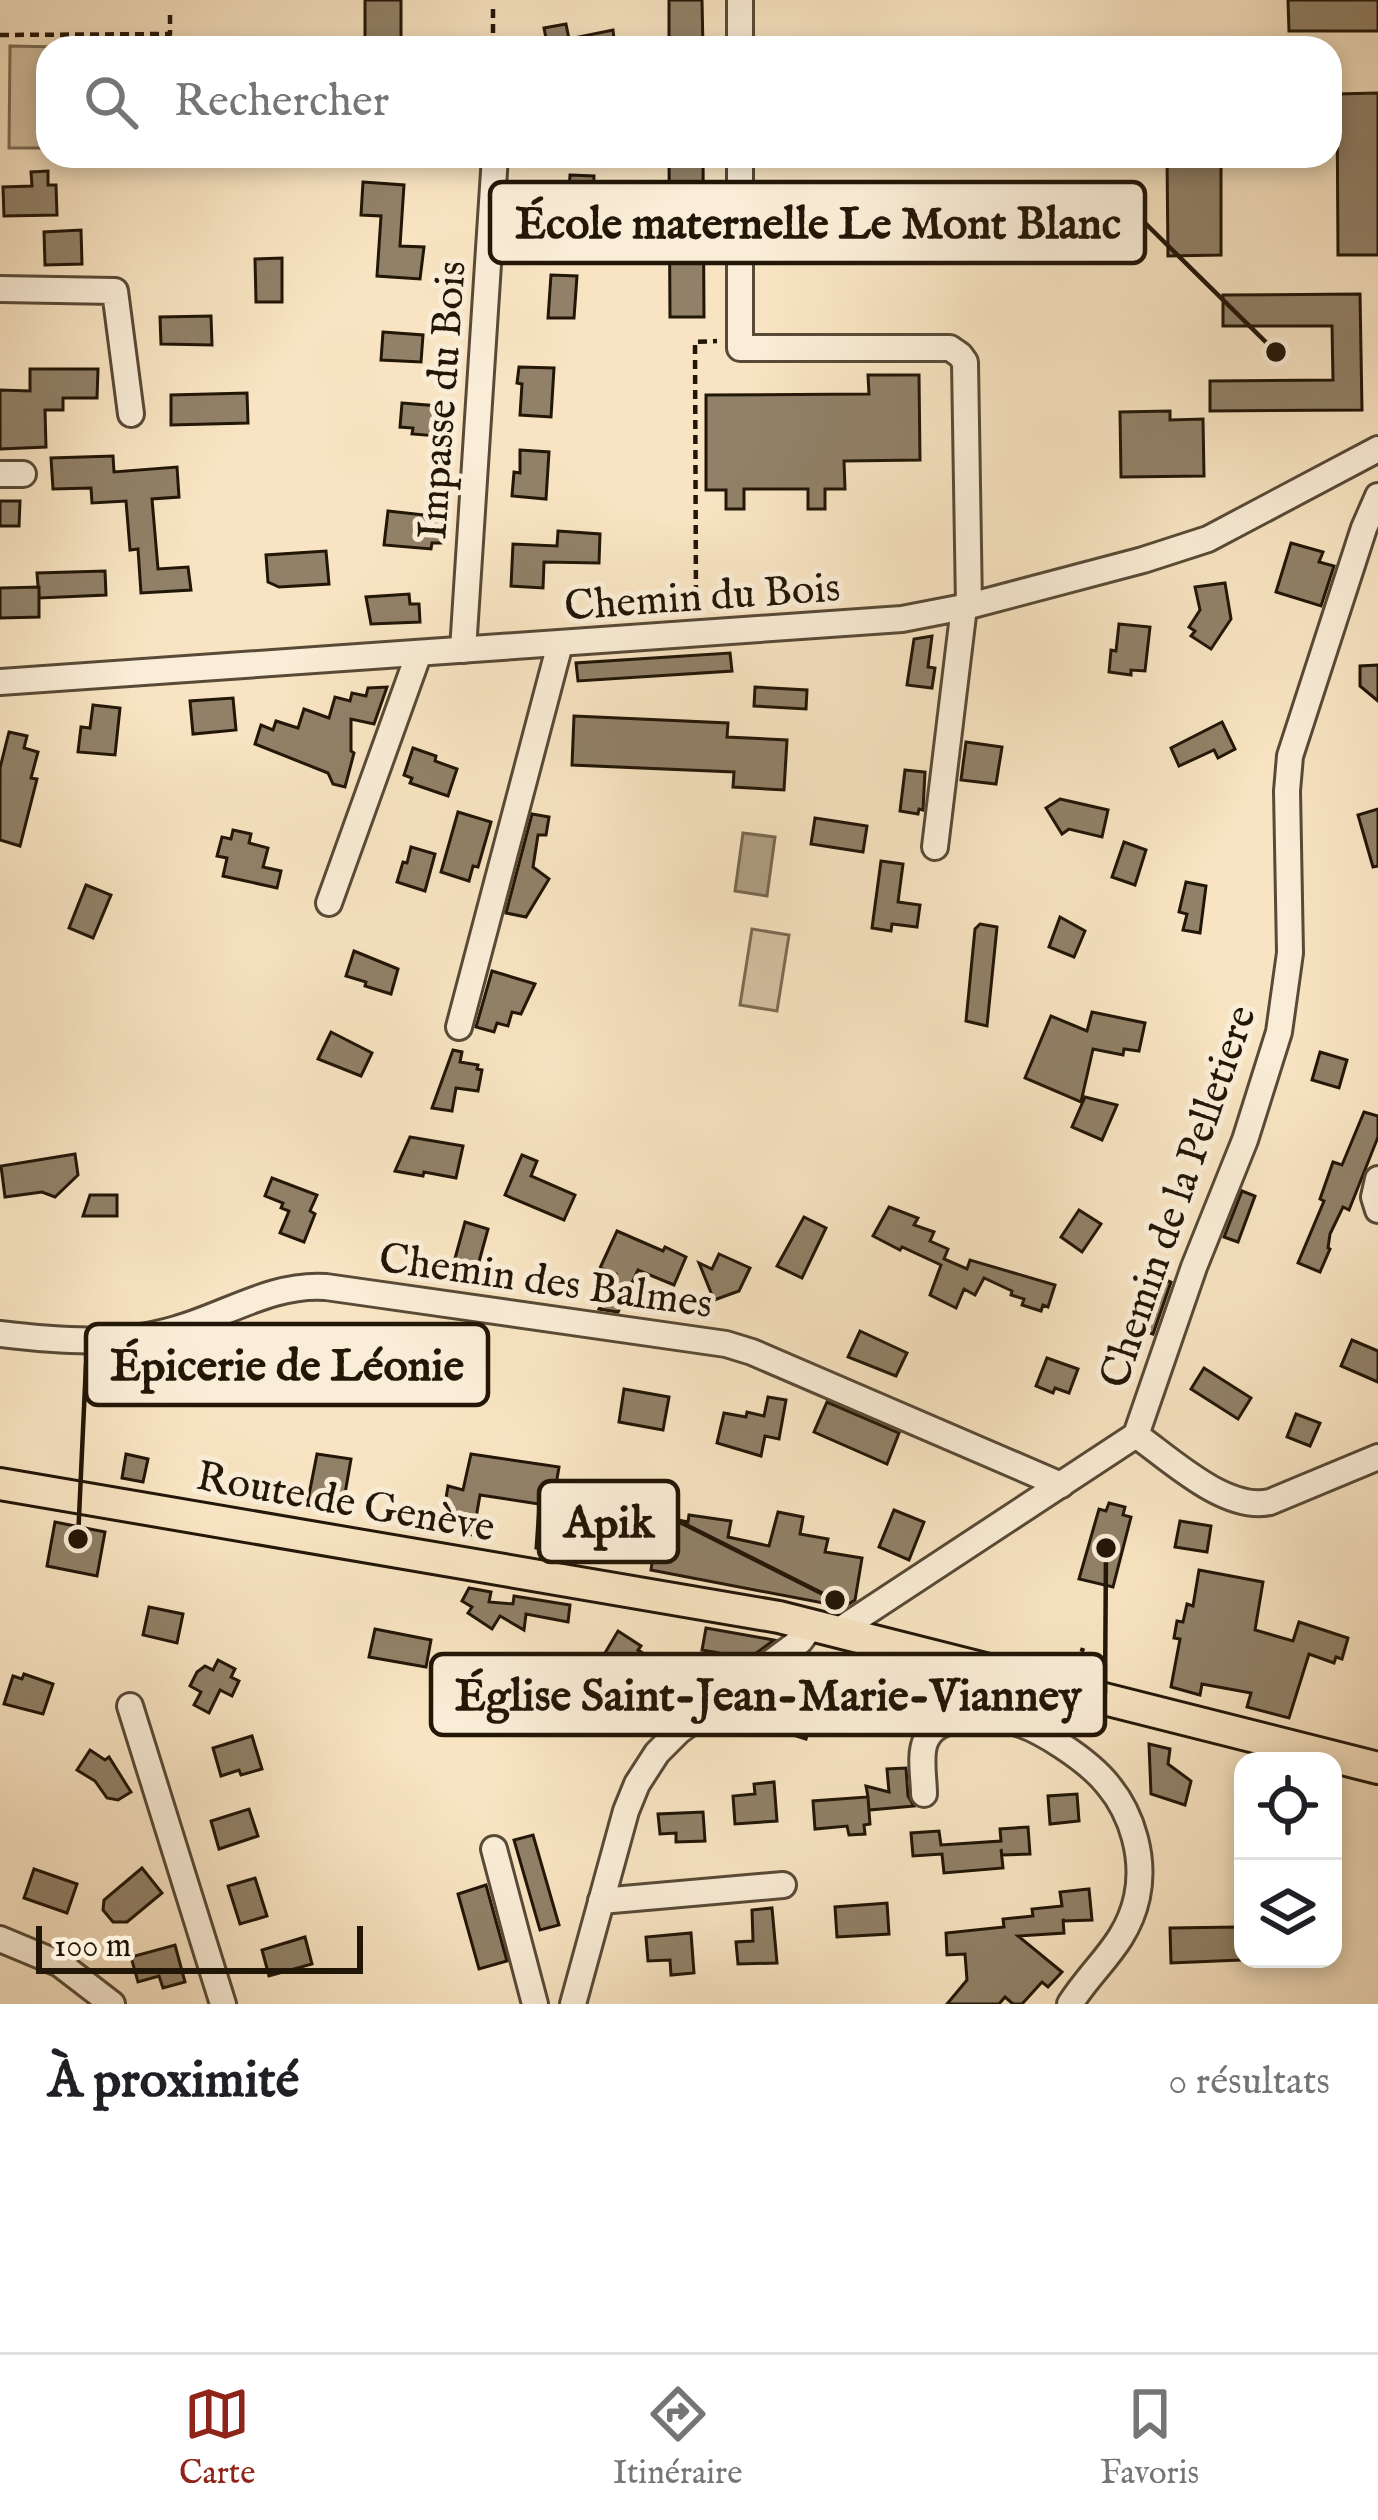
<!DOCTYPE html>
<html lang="fr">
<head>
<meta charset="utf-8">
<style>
  :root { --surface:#fff; --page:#f2f2f2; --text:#202124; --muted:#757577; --line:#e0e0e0; --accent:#8f2418 }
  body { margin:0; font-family:"IM FELL English",serif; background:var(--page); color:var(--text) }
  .controls { position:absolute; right:36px; bottom:36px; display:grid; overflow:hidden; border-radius:24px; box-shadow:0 6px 18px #0003 }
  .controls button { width:108px; height:108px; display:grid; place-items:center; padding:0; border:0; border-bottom:3px solid var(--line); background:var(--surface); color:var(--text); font:60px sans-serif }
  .scale { position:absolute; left:36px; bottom:30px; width:327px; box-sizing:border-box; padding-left:12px; border:6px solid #221607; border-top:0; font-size:33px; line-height:42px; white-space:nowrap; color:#221607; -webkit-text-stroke:9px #faedd7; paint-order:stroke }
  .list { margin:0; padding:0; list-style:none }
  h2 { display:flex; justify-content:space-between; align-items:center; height:156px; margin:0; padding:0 48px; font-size:51px }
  h2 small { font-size:39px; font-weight:400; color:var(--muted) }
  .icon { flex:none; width:66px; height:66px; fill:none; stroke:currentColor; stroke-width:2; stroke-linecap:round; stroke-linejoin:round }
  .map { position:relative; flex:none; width:1378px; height:2004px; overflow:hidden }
  .search { position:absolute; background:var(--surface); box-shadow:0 6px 18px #0003; left:36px; right:36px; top:36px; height:132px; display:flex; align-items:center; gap:30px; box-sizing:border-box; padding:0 42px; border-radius:36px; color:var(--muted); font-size:45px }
  .sheet { height:348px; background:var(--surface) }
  nav { display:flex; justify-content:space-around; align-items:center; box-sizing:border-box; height:168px; border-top:3px solid var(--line); background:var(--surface); font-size:33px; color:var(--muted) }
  nav a { display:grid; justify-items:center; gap:6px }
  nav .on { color:var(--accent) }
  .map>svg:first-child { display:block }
  .green { fill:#d4c1a2; stroke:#7b6c54; stroke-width:3 }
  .water { fill:#af9e82; stroke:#776851; stroke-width:3 }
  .building { fill:#918168; stroke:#221607; stroke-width:3 }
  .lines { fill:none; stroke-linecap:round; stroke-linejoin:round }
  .minor-casing { stroke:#584a36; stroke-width:30 }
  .major-casing { stroke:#221607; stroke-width:36 }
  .path { stroke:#221607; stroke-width:4.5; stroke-dasharray:9 6; stroke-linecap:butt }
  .minor { stroke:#faedd7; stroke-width:24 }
  .major { stroke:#f8e4c2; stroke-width:30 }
  .labels { text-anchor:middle; stroke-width:10; stroke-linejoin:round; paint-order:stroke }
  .street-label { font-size:42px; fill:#221607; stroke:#faedd7 }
  .leader { fill:none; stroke:#221607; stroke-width:4.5 }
  .callout-dot { fill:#221607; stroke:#faedd7; stroke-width:4.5 }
  .callout { fill:#faedd7; stroke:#221607; stroke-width:4.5 }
  .callout-label { font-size:45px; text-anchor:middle; font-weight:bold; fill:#221607 }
</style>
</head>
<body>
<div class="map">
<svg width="1378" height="2004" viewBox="0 0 1378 2004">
  <rect width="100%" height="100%" fill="#f8e4c2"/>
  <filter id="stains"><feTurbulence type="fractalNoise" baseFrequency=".00167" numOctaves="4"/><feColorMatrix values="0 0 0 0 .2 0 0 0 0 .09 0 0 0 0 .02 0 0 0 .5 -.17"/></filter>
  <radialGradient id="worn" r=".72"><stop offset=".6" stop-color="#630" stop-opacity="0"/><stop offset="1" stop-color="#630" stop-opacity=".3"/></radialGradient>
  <g class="green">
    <polygon points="10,46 59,47 48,48 48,148 9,148"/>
    <polygon points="752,929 789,935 777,1011 740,1005"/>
  </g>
  <polygon class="water" points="743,833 775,837 767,896 735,891"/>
  <g class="building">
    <rect x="365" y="0" width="36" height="48"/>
    <polygon points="669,0 702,0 703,48 669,48"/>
    <polygon points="1288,0 1378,0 1378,31 1289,31"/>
    <polygon points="566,24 569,39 613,30 615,48 548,48 544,28"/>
    <polygon points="1378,93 1378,255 1338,255 1337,94"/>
    <polygon points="669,156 703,156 704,317 670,317"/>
    <polygon points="1167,156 1221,156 1221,255 1168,256"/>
    <polygon points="48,171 48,185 56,185 57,215 4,216 3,187 32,186 31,172"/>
    <polygon points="570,175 594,176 593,204 588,204 587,232 560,230 561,206 568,206"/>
    <polygon points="363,182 404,185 400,246 424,247 420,279 377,276 381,216 361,215"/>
    <polygon points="81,230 82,264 45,265 44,232"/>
    <polygon points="282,258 282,302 256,302 255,259"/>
    <polygon points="551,275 577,276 574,318 548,318"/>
    <polygon points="1360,294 1362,410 1210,411 1210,381 1333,380 1332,326 1223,326 1223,295"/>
    <polygon points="211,316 212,345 161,344 160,317"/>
    <polygon points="383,332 423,335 421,362 381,360"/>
    <polygon points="519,367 554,368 551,417 520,415 522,384 517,383"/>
    <polygon points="30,369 98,369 97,398 63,398 63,410 45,410 46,447 0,449 0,390 30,391"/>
    <polygon points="868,375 919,375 920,460 844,461 845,489 825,489 825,509 808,509 808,489 744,489 744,509 726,509 726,490 706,490 706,395 869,394"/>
    <polygon points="247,393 248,423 171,425 171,395"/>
    <polygon points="402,403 439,406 437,436 412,434 413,428 400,427"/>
    <polygon points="1170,411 1170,420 1203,419 1204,476 1121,477 1120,412"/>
    <polygon points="520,450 549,452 546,499 512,496 514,472 520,473"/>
    <polygon points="113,456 114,472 177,467 179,497 152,499 158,569 188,567 191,590 141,593 138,549 130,550 126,501 92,503 91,488 53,489 51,458"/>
    <polygon points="0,501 20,501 19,526 0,526"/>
    <polygon points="388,511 443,517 441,543 432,543 431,549 384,545"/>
    <polygon points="558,531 600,534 599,563 544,562 543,588 511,586 513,544 557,546"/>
    <polygon points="1291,543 1323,552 1319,562 1334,566 1321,606 1276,592"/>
    <polygon points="326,551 329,584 279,587 268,582 266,555"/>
    <polygon points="105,571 106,595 39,598 37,573"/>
    <polygon points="1225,583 1231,619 1211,649 1191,636 1195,631 1189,627 1200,610 1195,587"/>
    <polygon points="39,587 39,617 0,618 0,588"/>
    <polygon points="409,594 410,604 419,604 420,622 371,624 366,597"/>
    <polygon points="1119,624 1150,627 1145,671 1131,670 1131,675 1109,672 1111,650 1116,651"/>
    <polygon points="932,636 928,667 935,668 932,688 907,685 914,639"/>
    <polygon points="730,653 732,671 578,681 576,663"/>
    <polygon points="1378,665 1378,701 1360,686 1360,666"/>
    <polygon points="387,687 374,724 351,719 351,751 354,753 345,787 333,784 328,773 255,744 261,725 273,730 276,721 298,728 304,709 329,718 335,697 350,701 352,693 366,696 368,688"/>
    <polygon points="755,687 807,690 806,709 754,706"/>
    <polygon points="233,698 236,730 193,734 190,701"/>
    <polygon points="93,705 120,708 115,755 78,752 81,727 90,728"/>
    <polygon points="574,716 728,723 727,737 787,740 784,790 733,787 734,772 572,765"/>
    <polygon points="1222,722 1235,749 1218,758 1214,750 1179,766 1171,748"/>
    <polygon points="9,732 27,736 24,748 38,752 31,778 37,779 20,846 0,840 0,768"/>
    <polygon points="966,742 1002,747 996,784 961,780"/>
    <polygon points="413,748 436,756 435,761 457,769 448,796 410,783 412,778 404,775"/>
    <polygon points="905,770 925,772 923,810 919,809 918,814 900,811"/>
    <polygon points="1060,799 1108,810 1102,837 1069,829 1062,834 1046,808"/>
    <polygon points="1378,809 1378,866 1373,867 1358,815"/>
    <polygon points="458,812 491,822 478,867 473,866 469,881 441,872"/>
    <polygon points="532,814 549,817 546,835 538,835 533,867 549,879 526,917 506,913"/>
    <polygon points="815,818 867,826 863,852 811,844"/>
    <polygon points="233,830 251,834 249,843 268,848 263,867 281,871 277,888 223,876 227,858 217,856 222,837 231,839"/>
    <polygon points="1124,842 1146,850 1135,885 1112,877"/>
    <polygon points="411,847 435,854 425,891 397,882 403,862 407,863"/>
    <polygon points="881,861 903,864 898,902 920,905 917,927 892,924 891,931 872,928"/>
    <polygon points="1186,882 1206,886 1200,933 1183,930 1187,914 1179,912"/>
    <polygon points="86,885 111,895 93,938 69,928"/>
    <polygon points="1060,917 1085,931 1074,957 1049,947"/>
    <polygon points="980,924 997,927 987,1026 966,1021 975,929"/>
    <polygon points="354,951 398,969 391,994 365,986 366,982 346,976"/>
    <polygon points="492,971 535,984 521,1014 512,1012 508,1026 497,1023 494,1032 476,1027"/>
    <polygon points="1092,1012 1145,1023 1139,1051 1124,1049 1123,1055 1093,1049 1081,1102 1025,1078 1051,1016 1087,1031"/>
    <polygon points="331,1032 372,1053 361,1076 318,1059"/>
    <polygon points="453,1050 462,1052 460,1062 478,1065 477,1069 482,1070 478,1091 456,1088 452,1111 432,1108"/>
    <polygon points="1320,1052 1347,1060 1339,1088 1312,1080"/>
    <polygon points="1085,1097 1117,1105 1102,1140 1072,1127"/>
    <polygon points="1364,1112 1378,1116 1378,1137 1349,1210 1343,1207 1330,1234 1328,1248 1330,1249 1320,1272 1298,1263 1324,1201 1320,1199 1333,1162 1342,1165"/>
    <polygon points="410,1137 463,1146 456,1178 424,1172 423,1176 395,1171"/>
    <polygon points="75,1154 78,1175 55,1197 42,1192 5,1197 1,1166"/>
    <polygon points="522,1155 537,1161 531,1176 575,1195 564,1220 505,1195"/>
    <polygon points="272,1178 317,1195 310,1211 315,1214 304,1242 280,1233 289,1211 281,1208 283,1203 265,1196"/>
    <polygon points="1242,1191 1255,1196 1238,1242 1224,1237"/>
    <polygon points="90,1195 117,1195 117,1216 83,1216"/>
    <polygon points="889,1207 918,1218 914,1225 934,1232 930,1241 948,1249 944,1259 967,1269 970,1260 1055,1285 1048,1307 1043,1305 1041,1311 1022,1305 1024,1299 1011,1295 1012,1291 984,1278 975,1295 964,1289 956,1308 930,1295 941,1265 902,1247 900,1250 873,1236"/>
    <polygon points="1079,1210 1101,1224 1082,1252 1061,1237"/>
    <polygon points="804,1217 826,1228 802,1278 777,1266"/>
    <polygon points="465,1222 488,1229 477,1269 454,1262"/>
    <polygon points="617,1231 663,1251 665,1247 686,1257 674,1285 638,1270 618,1312 599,1309 616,1274 600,1268"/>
    <polygon points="719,1254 750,1268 739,1291 714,1300 699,1263 712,1269"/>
    <polygon points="1156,1276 1171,1282 1153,1334 1135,1328 1141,1314 1138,1312"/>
    <polygon points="860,1331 907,1353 896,1376 848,1357"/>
    <polygon points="1352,1340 1378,1351 1378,1382 1341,1366"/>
    <polygon points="1047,1358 1078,1369 1069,1393 1055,1388 1053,1393 1036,1386"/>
    <polygon points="1204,1368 1251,1398 1238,1419 1191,1389"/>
    <polygon points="624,1389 669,1397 663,1430 619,1422"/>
    <polygon points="768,1397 786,1400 779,1439 765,1436 761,1456 717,1443 724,1413 746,1417 747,1412 764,1416"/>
    <polygon points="827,1402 899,1433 887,1464 814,1432"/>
    <polygon points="1296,1414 1320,1423 1310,1446 1287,1437"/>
    <polygon points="126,1454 148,1459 143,1482 122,1478"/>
    <polygon points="317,1454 351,1459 342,1511 307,1505"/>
    <polygon points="471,1454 559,1467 556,1485 608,1496 604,1561 536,1548 539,1504 480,1495 473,1535 441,1529 448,1486 463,1490"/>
    <polygon points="1109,1503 1125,1507 1123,1515 1131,1517 1113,1587 1079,1579 1099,1509 1106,1511"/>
    <polygon points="894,1510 924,1522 909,1560 879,1547"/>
    <polygon points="778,1512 803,1517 800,1534 828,1539 825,1552 862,1558 855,1600 844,1607 651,1570 659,1516 688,1522 689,1515 731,1521 728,1537 769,1546"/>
    <polygon points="1180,1521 1211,1526 1207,1552 1175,1547"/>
    <polygon points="55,1522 105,1532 97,1576 47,1566"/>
    <polygon points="1199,1570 1263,1582 1255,1630 1293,1641 1299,1622 1348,1638 1342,1659 1336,1657 1334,1663 1309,1654 1289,1718 1247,1707 1251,1693 1202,1684 1200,1695 1171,1687 1180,1639 1174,1638 1177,1621 1183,1622 1187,1604 1193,1606"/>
    <polygon points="469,1588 491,1592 489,1602 513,1604 514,1596 570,1605 568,1622 526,1614 524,1630 500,1616 492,1629 468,1613 472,1607 462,1601"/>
    <polygon points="149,1607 183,1614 177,1643 143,1635"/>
    <polygon points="706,1628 774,1640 709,1688 719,1653 702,1650"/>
    <polygon points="375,1629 431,1640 426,1667 369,1657"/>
    <polygon points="618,1631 641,1646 638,1650 656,1661 641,1684 602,1658"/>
    <polygon points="218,1660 235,1669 231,1677 239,1681 232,1696 220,1690 209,1713 194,1705 201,1692 190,1686 197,1672 205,1666 213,1670"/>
    <polygon points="24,1674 53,1684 43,1714 4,1704 13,1676 22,1679"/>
    <polygon points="824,1680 856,1689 855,1693 865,1696 857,1725 814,1714 806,1739 742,1719 748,1700 754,1696 814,1713"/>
    <polygon points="252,1736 262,1769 241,1775 239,1770 221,1776 213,1748"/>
    <polygon points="1149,1744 1170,1749 1168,1764 1191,1781 1185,1805 1151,1794"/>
    <polygon points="90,1750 105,1760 109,1757 131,1792 118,1800 107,1798 95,1781 77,1770"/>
    <polygon points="906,1768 908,1796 914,1806 869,1810 868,1798 870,1824 864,1825 865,1834 849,1835 847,1826 815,1829 813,1801 868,1797 866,1786 889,1792 887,1769"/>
    <polygon points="774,1782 777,1821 735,1824 733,1796 755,1794 754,1784"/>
    <polygon points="1077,1794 1079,1821 1050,1824 1048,1796"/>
    <polygon points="249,1809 258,1836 219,1849 211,1821"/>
    <polygon points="703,1812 705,1841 676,1842 676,1833 660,1834 658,1814"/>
    <polygon points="1028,1827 1030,1854 1002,1855 1001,1849 1003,1868 944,1873 942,1854 913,1856 911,1833 939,1831 941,1845 1001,1841 1000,1829"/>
    <polygon points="533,1835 559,1925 540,1930 514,1840"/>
    <polygon points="142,1868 162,1893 127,1922 113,1922 103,1910 104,1900"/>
    <polygon points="34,1869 77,1884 67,1913 24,1898"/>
    <polygon points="255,1878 267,1916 240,1924 228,1886"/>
    <polygon points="486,1885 507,1961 479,1969 458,1894"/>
    <polygon points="1089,1889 1092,1920 1064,1921 1063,1919 1064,1933 1018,1936 1062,1972 1048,1987 1042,1982 1022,2004 1013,2004 1005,1997 999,2004 947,2004 967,1980 965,1954 947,1955 946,1933 1004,1927 1003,1919 1033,1916 1032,1909 1062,1906 1060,1892"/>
    <polygon points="887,1903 889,1934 837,1937 835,1907"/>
    <polygon points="772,1908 777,1963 738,1964 736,1942 753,1941 752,1910"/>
    <polygon points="1238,1927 1240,1960 1171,1963 1170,1928"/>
    <polygon points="691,1933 694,1973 671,1975 670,1960 648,1961 646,1937"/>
    <polygon points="305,1937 312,1964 269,1976 262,1950"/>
    <polygon points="175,1945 185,1982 163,1988 159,1976 138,1982 131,1957"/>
  </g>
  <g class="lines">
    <g class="minor-casing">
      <g id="minor">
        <polyline points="740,0 740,48"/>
        <polyline points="740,156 740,348 950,348 960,355 965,362 969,606"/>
        <polyline points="0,289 115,291 131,414"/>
        <polyline points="0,474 23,474"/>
        <polyline points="463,650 495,156"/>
        <polyline points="0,682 902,619 969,606 1143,560 1208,539 1378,449"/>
        <polyline points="935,847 964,607"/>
        <polyline points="329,903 419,653"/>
        <polyline points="459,1027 560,644"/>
        <polyline points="1378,1179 1374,1197 1378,1210"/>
        <path d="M 0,1334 C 58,1341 119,1346 176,1329 C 226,1315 273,1283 326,1287 L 726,1344 L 752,1352 L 1061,1485"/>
        <path d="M 1136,1435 C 1171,1460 1226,1512 1270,1502 L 1378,1457"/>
        <polyline points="838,1631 1136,1435 1194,1267 1245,1140 1279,1032 1290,953 1287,791 1290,756 1364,528 1378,496"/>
        <polyline points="130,1706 223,2004"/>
        <path d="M 924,1794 C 924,1778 919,1754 926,1740 C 934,1722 954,1719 973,1719 C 984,1720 998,1718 1009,1721 C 1038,1726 1090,1762 1108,1785 C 1133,1815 1145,1859 1137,1897 C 1127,1944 1094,1966 1070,2004"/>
        <polyline points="494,1849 535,2004"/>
        <polyline points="601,1901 783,1885"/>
        <polyline points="0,1939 60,1964 112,2004"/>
        <polyline points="573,2004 626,1811 637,1784 657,1753 679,1731 800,1641 812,1625"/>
      </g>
    </g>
    <g class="major-casing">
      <polyline id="major" points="0,1484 779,1617 1378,1768"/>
    </g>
    <g class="path">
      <polyline points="0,35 170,34 170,15"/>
      <polyline points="493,48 493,8"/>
      <polyline points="696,609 695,342 717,341"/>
      <polyline points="1077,1666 1083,1648"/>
    </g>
    <use href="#minor" class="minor"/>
    <use href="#major" class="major"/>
  </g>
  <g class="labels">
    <g class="street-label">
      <text transform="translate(440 400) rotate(-86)" y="15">Impasse du Bois</text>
      <text transform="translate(702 595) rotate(-4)" y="15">Chemin du Bois</text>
      <text transform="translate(1176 1196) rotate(-71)" y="15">Chemin de la Pelletiere</text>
      <text transform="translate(546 1279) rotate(8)" y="15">Chemin des Balmes</text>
      <text transform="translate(346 1500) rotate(10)" y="15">Route de Genève</text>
    </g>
  </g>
  <path class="leader" d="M1276 352L1145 223M78 1539L86 1364M835 1600L678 1521M1106 1548L1105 1694"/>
  <g class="callout-dot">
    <circle cx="1276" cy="352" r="12"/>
    <circle cx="78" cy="1539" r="12"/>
    <circle cx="835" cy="1600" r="12"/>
    <circle cx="1106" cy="1548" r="12"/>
  </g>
  <g class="callout">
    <rect x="490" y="182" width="655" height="81" rx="12"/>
    <rect x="86" y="1324" width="402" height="81" rx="12"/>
    <rect x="539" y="1481" width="139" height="81" rx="12"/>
    <rect x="431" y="1654" width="674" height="81" rx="12"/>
  </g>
  <g class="callout-label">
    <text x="818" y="238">École maternelle Le Mont Blanc</text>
    <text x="287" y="1380">Épicerie de Léonie</text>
    <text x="609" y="1537">Apik</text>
    <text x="768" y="1710">Église Saint-Jean-Marie-Vianney</text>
  </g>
  <rect width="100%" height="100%" filter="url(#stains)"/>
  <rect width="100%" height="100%" fill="url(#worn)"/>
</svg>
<div class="controls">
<button><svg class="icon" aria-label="locate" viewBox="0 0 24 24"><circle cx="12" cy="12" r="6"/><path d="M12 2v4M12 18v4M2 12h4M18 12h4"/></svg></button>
<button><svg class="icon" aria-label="layers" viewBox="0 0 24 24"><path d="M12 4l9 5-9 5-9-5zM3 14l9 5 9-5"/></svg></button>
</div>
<div class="scale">100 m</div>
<div class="search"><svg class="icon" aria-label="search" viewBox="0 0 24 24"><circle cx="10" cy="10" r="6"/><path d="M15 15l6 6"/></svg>Rechercher</div>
</div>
<section class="sheet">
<h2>À proximité<small>0 résultats</small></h2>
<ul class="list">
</ul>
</section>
<nav>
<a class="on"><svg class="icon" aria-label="map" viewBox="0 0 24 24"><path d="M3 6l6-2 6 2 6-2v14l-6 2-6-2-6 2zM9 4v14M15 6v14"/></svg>Carte</a>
<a><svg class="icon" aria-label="directions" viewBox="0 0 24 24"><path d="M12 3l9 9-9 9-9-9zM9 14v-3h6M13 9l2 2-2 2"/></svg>Itinéraire</a>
<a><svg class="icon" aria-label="saved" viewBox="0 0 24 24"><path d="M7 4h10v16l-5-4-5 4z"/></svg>Favoris</a>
</nav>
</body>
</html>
